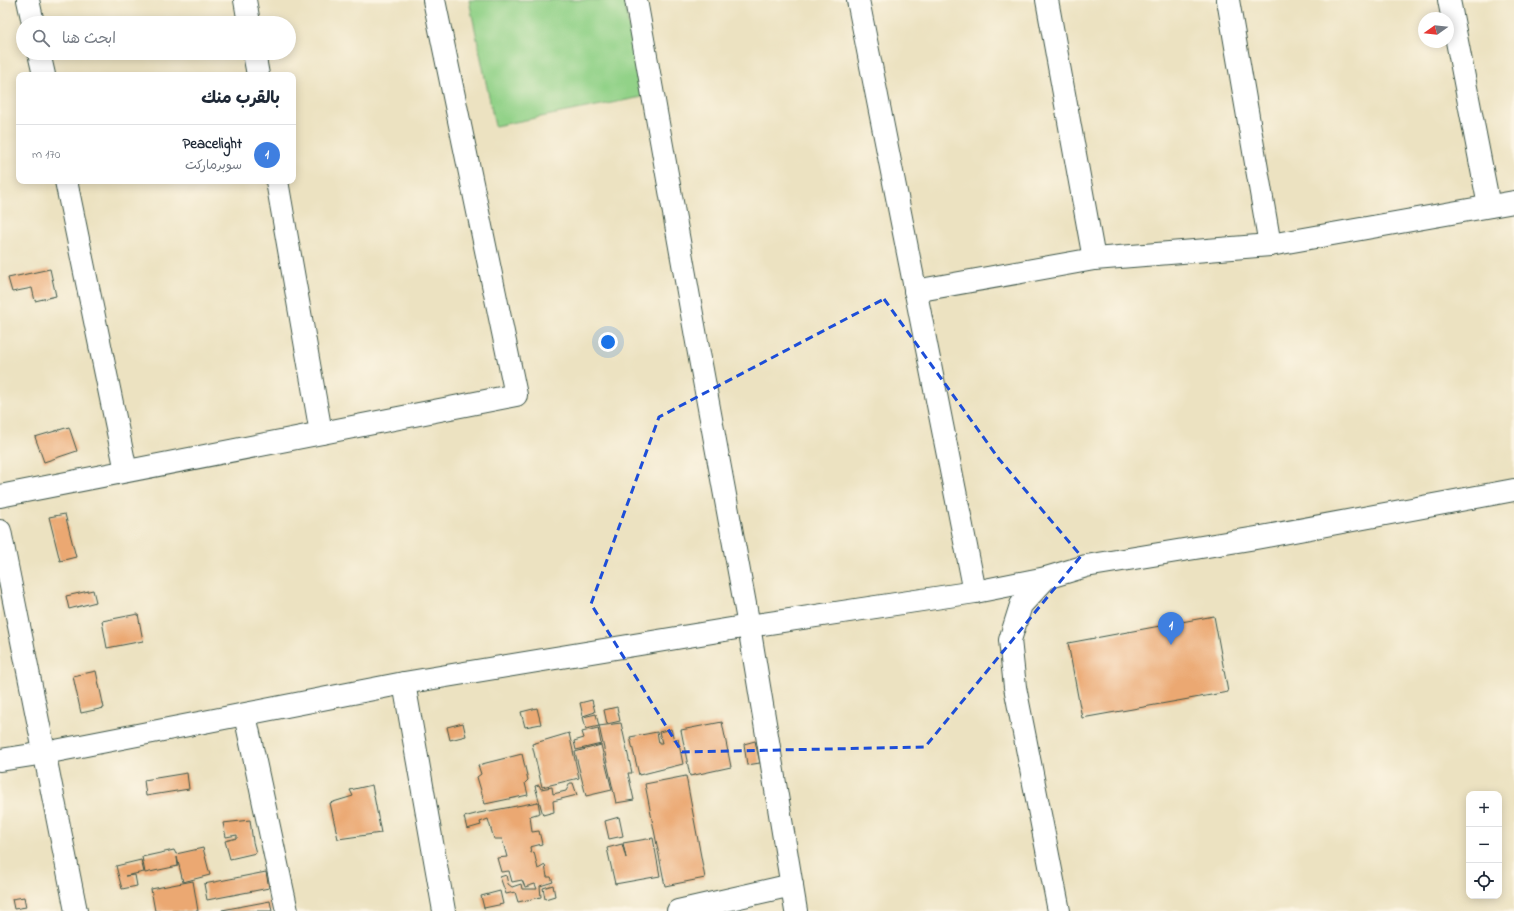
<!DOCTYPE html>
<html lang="ar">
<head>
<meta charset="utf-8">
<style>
  :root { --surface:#fff; --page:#f6f6f7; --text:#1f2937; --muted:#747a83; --line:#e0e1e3; --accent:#b45309 }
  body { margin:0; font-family:"Indie Flower","Playpen Sans Arabic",sans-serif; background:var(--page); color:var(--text); direction:rtl }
  .controls { position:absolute; right:12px; bottom:12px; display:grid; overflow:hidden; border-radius:8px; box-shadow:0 2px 10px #0003 }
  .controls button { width:36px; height:36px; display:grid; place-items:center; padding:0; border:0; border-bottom:1px solid var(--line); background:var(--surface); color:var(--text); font:20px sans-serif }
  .compass { position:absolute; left:1418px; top:12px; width:36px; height:36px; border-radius:50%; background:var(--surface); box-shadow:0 2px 10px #0003; rotate:255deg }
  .you { position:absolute; left:608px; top:342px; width:14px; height:14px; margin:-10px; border:3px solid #fff; border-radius:50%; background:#1a73e8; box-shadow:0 0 0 6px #1a73e833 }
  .badge { display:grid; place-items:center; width:26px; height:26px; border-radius:50%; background:var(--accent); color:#fff; font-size:13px; font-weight:700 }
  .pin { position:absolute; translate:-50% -33px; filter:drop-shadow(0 1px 2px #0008) }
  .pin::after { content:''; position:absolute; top:21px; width:14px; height:12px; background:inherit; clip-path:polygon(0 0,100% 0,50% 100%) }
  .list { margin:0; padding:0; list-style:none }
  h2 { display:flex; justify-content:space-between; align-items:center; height:52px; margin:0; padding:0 16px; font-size:17px }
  h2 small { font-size:13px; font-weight:400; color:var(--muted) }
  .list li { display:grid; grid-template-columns:26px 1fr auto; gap:12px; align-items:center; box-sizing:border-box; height:60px; padding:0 16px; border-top:1px solid var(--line) }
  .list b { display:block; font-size:15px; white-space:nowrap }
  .list p { margin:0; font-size:13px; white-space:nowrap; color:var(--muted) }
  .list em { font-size:13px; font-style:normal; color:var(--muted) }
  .icon { flex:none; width:22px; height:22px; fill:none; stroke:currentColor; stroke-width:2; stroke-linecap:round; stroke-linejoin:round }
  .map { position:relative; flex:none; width:1514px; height:911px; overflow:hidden; direction:ltr }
  .search { position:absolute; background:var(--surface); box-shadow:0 2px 10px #0003; left:16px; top:16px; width:280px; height:44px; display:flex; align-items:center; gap:10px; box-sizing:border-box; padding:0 14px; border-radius:22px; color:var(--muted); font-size:15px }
  .panel { position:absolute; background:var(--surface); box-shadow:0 2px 10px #0003; left:16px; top:72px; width:280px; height:112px; border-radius:8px; direction:rtl }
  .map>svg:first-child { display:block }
  .green { fill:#92d288; stroke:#58885e }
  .building { fill:#eba872 }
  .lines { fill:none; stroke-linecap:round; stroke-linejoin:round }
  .minor-casing { stroke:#3e5649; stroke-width:24 }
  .tertiary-casing { stroke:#3e5649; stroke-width:24 }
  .minor { stroke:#fff; stroke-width:22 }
  .tertiary { stroke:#fff; stroke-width:22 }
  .marked { fill:none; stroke:#1d4ed8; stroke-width:3; stroke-dasharray:8 5; stroke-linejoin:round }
</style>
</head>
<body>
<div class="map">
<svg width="1514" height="911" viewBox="0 0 1514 911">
  <rect width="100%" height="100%" fill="#fcf5e5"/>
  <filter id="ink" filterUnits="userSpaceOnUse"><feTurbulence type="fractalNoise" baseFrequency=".025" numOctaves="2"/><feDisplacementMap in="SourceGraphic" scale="8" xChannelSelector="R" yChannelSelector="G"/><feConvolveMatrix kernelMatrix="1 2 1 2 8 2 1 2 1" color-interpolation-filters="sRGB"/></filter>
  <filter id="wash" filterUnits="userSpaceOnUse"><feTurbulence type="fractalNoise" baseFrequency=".012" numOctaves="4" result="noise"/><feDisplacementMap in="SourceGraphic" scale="16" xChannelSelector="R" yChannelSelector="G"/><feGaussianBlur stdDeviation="0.9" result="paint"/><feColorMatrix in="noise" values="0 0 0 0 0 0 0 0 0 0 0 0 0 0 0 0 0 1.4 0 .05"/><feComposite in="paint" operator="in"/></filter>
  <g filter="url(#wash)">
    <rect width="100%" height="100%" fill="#ece2c1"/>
    <polygon class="green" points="469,0 624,0 642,97 495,126"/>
    <g id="blocks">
      <g class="building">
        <polygon points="50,269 56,296 35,301 32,288 12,292 8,278"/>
        <polygon points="69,427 77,451 44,462 35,437"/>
        <polygon points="65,514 76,557 60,561 49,517"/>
        <polygon points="93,590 96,602 69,609 66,596"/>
        <polygon points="138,614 143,641 107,648 102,621"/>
        <polygon points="1214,616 1228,692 1082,718 1068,643"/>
        <polygon points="96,671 104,708 81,713 73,676"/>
        <polygon points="592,700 595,712 583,716 580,703"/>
        <polygon points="617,707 620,721 607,724 604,710"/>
        <polygon points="537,708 541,724 525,727 521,712"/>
        <polygon points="596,714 599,726 621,723 632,773 628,773 634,800 616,803 599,726 586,729 583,717"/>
        <polygon points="722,722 731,767 690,776 681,730"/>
        <polygon points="463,723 466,736 450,740 447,727"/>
        <polygon points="598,728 601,744 576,750 574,741 584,738 582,732"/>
        <polygon points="671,729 674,740 678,739 683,764 639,775 630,737 657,732 659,743 662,743 659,732"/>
        <polygon points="569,733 579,778 542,787 532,744"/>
        <polygon points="755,741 760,763 747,765 744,744"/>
        <polygon points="601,745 612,790 586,796 575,752"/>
        <polygon points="522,754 528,780 525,783 528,795 485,804 477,777 481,774 478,765"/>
        <polygon points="187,773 189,789 146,796 144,780"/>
        <polygon points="686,776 705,878 665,886 645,784"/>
        <polygon points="570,783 573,783 577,795 553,801 554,812 543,815 535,786 539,785 541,789 552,787 553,794 566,791"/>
        <polygon points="372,785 381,833 338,839 330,803 353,796 350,790"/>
        <polygon points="538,802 540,813 530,816 532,832 539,831 542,844 530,847 531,853 534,852 538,869 545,865 547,877 551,877 553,882 540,886 541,897 518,902 515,892 506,894 500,877 506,875 508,884 512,887 521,884 522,889 537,889 535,884 525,887 522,880 512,882 509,871 501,872 497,858 507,857 502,839 494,839 488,819 480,822 481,825 467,829 464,817 479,813"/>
        <polygon points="619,817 623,836 609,839 605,821"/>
        <polygon points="250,820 253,842 256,853 230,859 225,841 237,838 237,835 226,837 223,823"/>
        <polygon points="653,838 660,876 615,884 607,848 622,844 626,858 623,843"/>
        <polygon points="203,848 210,875 183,882 177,857 178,866 145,873 142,857 174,850 176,854"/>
        <polygon points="141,860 144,872 125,876 135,875 137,886 122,889 116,866"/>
        <polygon points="266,872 269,888 207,900 204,884"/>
        <polygon points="193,881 198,911 155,911 151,889"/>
        <polygon points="553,885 555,896 545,899 543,888"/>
        <polygon points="500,891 503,904 484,908 481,896"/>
        <polygon points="24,897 26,907 14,909 12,899"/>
        <polygon points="270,901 272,911 222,911 222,910"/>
      </g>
    </g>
  </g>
  <g filter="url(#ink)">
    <use href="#blocks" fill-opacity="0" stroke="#3e5649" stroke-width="1"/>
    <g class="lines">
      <g class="minor-casing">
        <g id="minor">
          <polyline points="28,0 33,23"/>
          <polyline points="245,0 249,23"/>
          <polyline points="636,0 700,359 749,626 796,911"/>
          <polyline points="858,0 975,592"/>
          <polyline points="1047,0 1094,259"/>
          <polyline points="1228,0 1270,245"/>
          <polyline points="1449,0 1489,206"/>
          <polyline points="39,53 44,75"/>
          <polyline points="254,53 258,75"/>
          <polyline points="66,181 126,471"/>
          <polyline points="277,181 321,433"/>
          <polyline points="915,291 1094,259 1270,245 1514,202"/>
          <polyline points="0,496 516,395 434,0"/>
          <polyline points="0,531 76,911"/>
          <polyline points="404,683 444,911"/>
          <polyline points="245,715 287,911"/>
          <polyline points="0,760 45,753 404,683 749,626 975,592 1046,578"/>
          <polyline points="678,911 792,885"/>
        </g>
      </g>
      <g class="tertiary-casing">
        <polyline id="tertiary" points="1059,911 1015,687 1010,640 1021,605 1046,578 1086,566 1256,538 1514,490"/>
      </g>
      <use href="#minor" class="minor"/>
      <use href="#tertiary" class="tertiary"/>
    </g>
  </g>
  <path class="marked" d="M 884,299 L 999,459 L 1081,556 L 925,747 L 682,752 L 591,604 L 659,417 Z"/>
</svg>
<div class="controls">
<button>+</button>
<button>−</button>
<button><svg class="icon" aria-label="locate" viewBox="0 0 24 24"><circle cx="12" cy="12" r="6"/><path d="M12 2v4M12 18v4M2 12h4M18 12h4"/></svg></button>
</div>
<svg class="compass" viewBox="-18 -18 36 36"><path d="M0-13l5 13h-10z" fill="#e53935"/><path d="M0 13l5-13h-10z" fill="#747a83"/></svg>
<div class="you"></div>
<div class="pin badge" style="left:1171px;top:645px;background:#3f7fe0">1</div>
<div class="search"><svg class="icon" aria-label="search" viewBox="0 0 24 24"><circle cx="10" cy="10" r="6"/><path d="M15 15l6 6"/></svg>ابحث هنا</div>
<section class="panel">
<h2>بالقرب منك<small></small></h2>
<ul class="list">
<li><span class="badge" style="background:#3f7fe0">1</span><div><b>Peacelight</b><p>سوبرماركت</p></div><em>170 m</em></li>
</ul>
</section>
</div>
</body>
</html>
